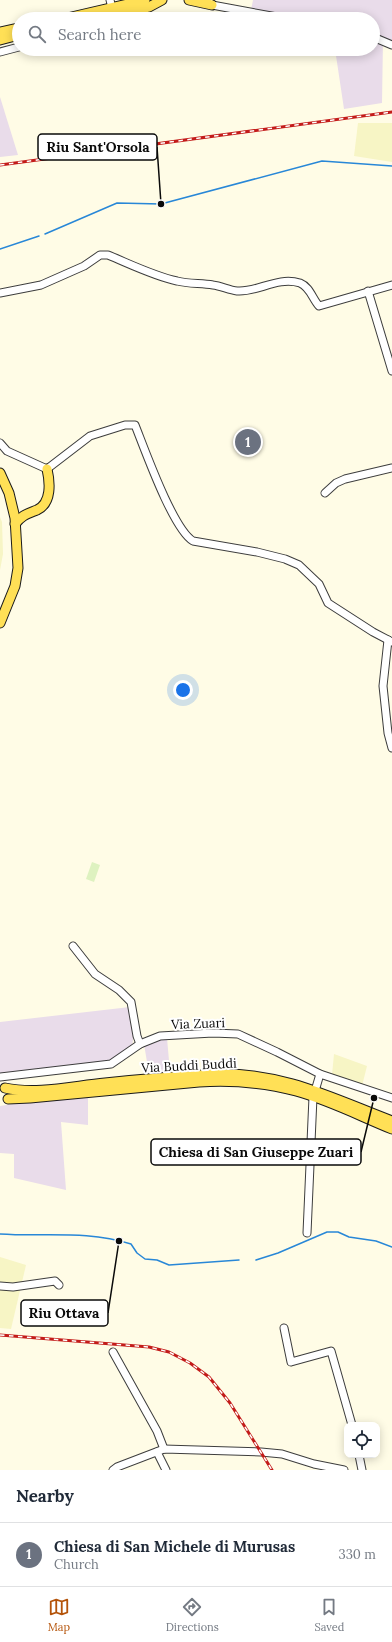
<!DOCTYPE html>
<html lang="en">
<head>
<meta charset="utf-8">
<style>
  :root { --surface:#fff; --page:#f2f2f3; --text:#1f2937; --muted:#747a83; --line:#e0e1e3; --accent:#b45309 }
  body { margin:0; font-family:Lora,serif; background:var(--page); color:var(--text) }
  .controls { position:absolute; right:12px; bottom:12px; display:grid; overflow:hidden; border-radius:8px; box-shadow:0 2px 10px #0003 }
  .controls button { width:36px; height:36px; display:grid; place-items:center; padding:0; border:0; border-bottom:1px solid var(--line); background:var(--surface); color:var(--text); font:20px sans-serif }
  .you { position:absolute; left:183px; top:690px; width:14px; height:14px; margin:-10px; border:3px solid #fff; border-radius:50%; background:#1a73e8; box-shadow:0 0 0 6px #1a73e833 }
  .badge { display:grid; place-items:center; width:26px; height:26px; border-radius:50%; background:var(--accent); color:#fff; font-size:13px; font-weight:700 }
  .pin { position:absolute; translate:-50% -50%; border:2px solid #fff; box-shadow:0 1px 4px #0006 }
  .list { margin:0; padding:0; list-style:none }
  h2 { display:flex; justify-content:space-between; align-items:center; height:52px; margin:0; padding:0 16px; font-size:17px }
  h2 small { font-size:13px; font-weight:400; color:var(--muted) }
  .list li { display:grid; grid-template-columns:26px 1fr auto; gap:12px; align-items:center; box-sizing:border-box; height:64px; padding:0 16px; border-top:1px solid var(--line) }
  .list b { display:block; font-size:15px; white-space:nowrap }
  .list p { margin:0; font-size:13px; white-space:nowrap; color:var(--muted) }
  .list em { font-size:13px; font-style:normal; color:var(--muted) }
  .icon { flex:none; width:22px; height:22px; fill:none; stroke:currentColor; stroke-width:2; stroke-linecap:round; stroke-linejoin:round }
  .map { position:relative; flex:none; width:392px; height:1470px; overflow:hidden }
  .search { position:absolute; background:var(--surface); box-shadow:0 2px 10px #0003; left:12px; right:12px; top:12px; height:44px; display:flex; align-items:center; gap:10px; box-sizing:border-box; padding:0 14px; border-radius:22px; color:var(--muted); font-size:15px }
  .sheet { height:116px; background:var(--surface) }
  nav { display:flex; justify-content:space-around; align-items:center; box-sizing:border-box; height:56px; border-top:1px solid var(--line); background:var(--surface); font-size:11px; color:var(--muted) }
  nav a { display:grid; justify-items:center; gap:2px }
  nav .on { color:var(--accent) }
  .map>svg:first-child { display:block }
  .industrial { fill:#e9dcea }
  .farmland { fill:#f7f5c5 }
  .pitch { fill:#def2c0 }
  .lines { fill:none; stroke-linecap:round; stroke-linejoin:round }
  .stream { stroke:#2887d7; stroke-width:1.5 }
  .minor-casing { stroke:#3d3d3d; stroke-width:9 }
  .major-casing { stroke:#1b1b1b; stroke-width:11 }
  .minor { stroke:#fff; stroke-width:7 }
  .major { stroke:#ffe056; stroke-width:9 }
  .rail-casing { stroke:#c31b19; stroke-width:3 }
  .rail { stroke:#fff; stroke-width:1.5; stroke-dasharray:4.5; stroke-linecap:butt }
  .labels { text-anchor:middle; stroke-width:4; stroke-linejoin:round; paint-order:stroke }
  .street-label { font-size:13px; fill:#0a0a0a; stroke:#fff }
  .leader { fill:none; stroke:#0a0a0a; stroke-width:1.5 }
  .callout-dot { fill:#0a0a0a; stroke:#fff; stroke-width:1.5 }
  .callout { fill:#fff; stroke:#0a0a0a; stroke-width:1.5 }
  .callout-label { font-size:14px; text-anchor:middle; font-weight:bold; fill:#0a0a0a }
</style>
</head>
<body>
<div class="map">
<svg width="392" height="1470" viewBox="0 0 392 1470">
  <rect width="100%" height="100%" fill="#fffce6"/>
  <g class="industrial">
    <polygon points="253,0 392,0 392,42 383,39 382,103 344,109 335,49 373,49 373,19 296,19 251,10"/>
    <polygon points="0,97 18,155 0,157"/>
    <polygon points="130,1007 134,1034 132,1046 122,1054 101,1064 0,1075 0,1022"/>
    <polygon points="167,1038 170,1072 149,1074 144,1044"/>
    <polygon points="88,1092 88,1125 61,1122 66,1190 14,1178 14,1154 0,1153 0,1106"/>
  </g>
  <g class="farmland">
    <polygon points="358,123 392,123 392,162 354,156"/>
    <polygon points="0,517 2,522 3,554 0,570"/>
    <polygon points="334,1054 367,1066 362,1086 332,1075"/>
    <polygon points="0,1257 26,1265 11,1329 0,1328"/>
  </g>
  <polygon class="pitch" points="92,862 100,865 94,882 86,879"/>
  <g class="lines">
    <g class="stream">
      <polyline points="45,234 117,203 161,204 322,161 392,166"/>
      <polyline points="0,249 39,236"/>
      <path d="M 0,1234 C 45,1237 86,1230 131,1244 L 137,1253 L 145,1259 L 157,1260 L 169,1265 L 239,1260"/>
      <polyline points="256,1260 278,1253 327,1232 338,1232 349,1237 376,1241 392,1247"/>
    </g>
    <g class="minor-casing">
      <g id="minor">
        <polyline points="110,0 112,8"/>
        <polyline points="209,2 212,5 288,19"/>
        <polyline points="115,19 128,15"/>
        <polyline points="373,37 392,45"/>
        <polyline points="0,52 19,47"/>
        <polyline points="368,291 392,371"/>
        <path d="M 0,293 L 41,285 L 84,266 L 100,255 L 108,255 C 130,264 154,276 177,281 C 189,284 201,283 213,285 C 221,286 229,290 237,291 C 257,293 277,276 300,283 C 310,287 312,298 319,306 L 392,285"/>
        <path d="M 0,443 L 7,451 L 47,469 L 90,436 L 125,425 L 135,425 C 145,450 173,529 193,541 L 257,552 L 285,559 L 299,565 L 319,584 L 328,603 L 373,632 L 392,642"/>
        <polyline points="325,493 336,483 345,479 392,468"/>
        <polyline points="388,640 383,686 388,733 392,748"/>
        <polyline points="73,946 95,974 119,990 131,1002 137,1036 140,1044"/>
        <polyline points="0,1077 111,1064 140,1044 160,1036 213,1033 238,1034 277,1052 320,1074 392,1098"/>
        <polyline points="315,1091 320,1074"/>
        <polyline points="307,1233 313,1097"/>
        <polyline points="0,1286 13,1287 55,1281 59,1285"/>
        <polyline points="284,1328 291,1362 331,1351 352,1425"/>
        <polyline points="113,1352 157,1431 164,1449"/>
        <polyline points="157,1452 166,1470"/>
        <polyline points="359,1455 362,1470"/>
        <polyline points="113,1470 117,1467 164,1449 261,1452 282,1454 314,1464 344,1470"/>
      </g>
    </g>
    <g class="major-casing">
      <g id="major">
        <polyline points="189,0 212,5"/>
        <polyline points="110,15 149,7 162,0"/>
        <polyline points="63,19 145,0"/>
        <polyline points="0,32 19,28"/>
        <polyline points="0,40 19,35"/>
        <polyline points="0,473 9,493 15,518 18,568 15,586 0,623"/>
        <path d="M 15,524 C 22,515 27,514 37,510 C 52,503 50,482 47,469"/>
        <path d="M 5,1088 C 37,1095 73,1086 105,1083 C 142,1079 180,1076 217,1074 C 282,1072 334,1099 392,1121"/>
        <path d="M 8,1099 L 30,1098 L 199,1082 C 232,1080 263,1082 296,1091 C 329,1100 360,1116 392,1129"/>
      </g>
    </g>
    <use href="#minor" class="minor"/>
    <use href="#major" class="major"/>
    <g class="rail-casing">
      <g id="rail">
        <polyline points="0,165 392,112"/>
        <polyline points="0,1335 149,1347 169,1352 190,1363 209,1377 230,1403 272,1470"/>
      </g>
    </g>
    <use href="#rail" class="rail"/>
  </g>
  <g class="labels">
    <g class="street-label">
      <text transform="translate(198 1023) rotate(-2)" y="5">Via Zuari</text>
      <text transform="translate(189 1065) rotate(-3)" y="5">Via Buddi Buddi</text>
    </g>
  </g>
  <path class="leader" d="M161 204L157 147M374 1098L361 1152M119 1241L108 1313"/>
  <g class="callout-dot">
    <circle cx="161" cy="204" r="4"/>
    <circle cx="374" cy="1098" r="4"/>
    <circle cx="119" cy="1241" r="4"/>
  </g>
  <g class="callout">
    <rect x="38" y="134" width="119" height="26" rx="4"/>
    <rect x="151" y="1139" width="210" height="26" rx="4"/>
    <rect x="21" y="1300" width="87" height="26" rx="4"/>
  </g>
  <g class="callout-label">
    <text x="98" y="152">Riu Sant'Orsola</text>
    <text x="256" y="1157">Chiesa di San Giuseppe Zuari</text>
    <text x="64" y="1318">Riu Ottava</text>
  </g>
</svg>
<div class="controls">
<button><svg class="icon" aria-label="locate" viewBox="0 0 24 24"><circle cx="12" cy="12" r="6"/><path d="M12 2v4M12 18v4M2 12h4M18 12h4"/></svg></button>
</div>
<div class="you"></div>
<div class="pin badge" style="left:248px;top:442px;background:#6b7280">1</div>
<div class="search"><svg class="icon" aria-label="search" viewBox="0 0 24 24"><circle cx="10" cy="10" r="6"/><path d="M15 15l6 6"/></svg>Search here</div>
</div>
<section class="sheet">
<h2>Nearby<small></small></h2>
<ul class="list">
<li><span class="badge" style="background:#6b7280">1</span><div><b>Chiesa di San Michele di Murusas</b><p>Church</p></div><em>330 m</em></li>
</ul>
</section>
<nav>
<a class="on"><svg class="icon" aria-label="map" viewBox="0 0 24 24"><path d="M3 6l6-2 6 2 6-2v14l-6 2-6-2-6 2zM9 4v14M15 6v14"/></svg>Map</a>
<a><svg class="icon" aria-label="directions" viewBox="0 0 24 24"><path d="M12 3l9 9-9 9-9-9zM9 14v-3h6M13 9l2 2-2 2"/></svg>Directions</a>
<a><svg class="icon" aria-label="saved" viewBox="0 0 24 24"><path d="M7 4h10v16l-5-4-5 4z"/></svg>Saved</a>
</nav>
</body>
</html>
